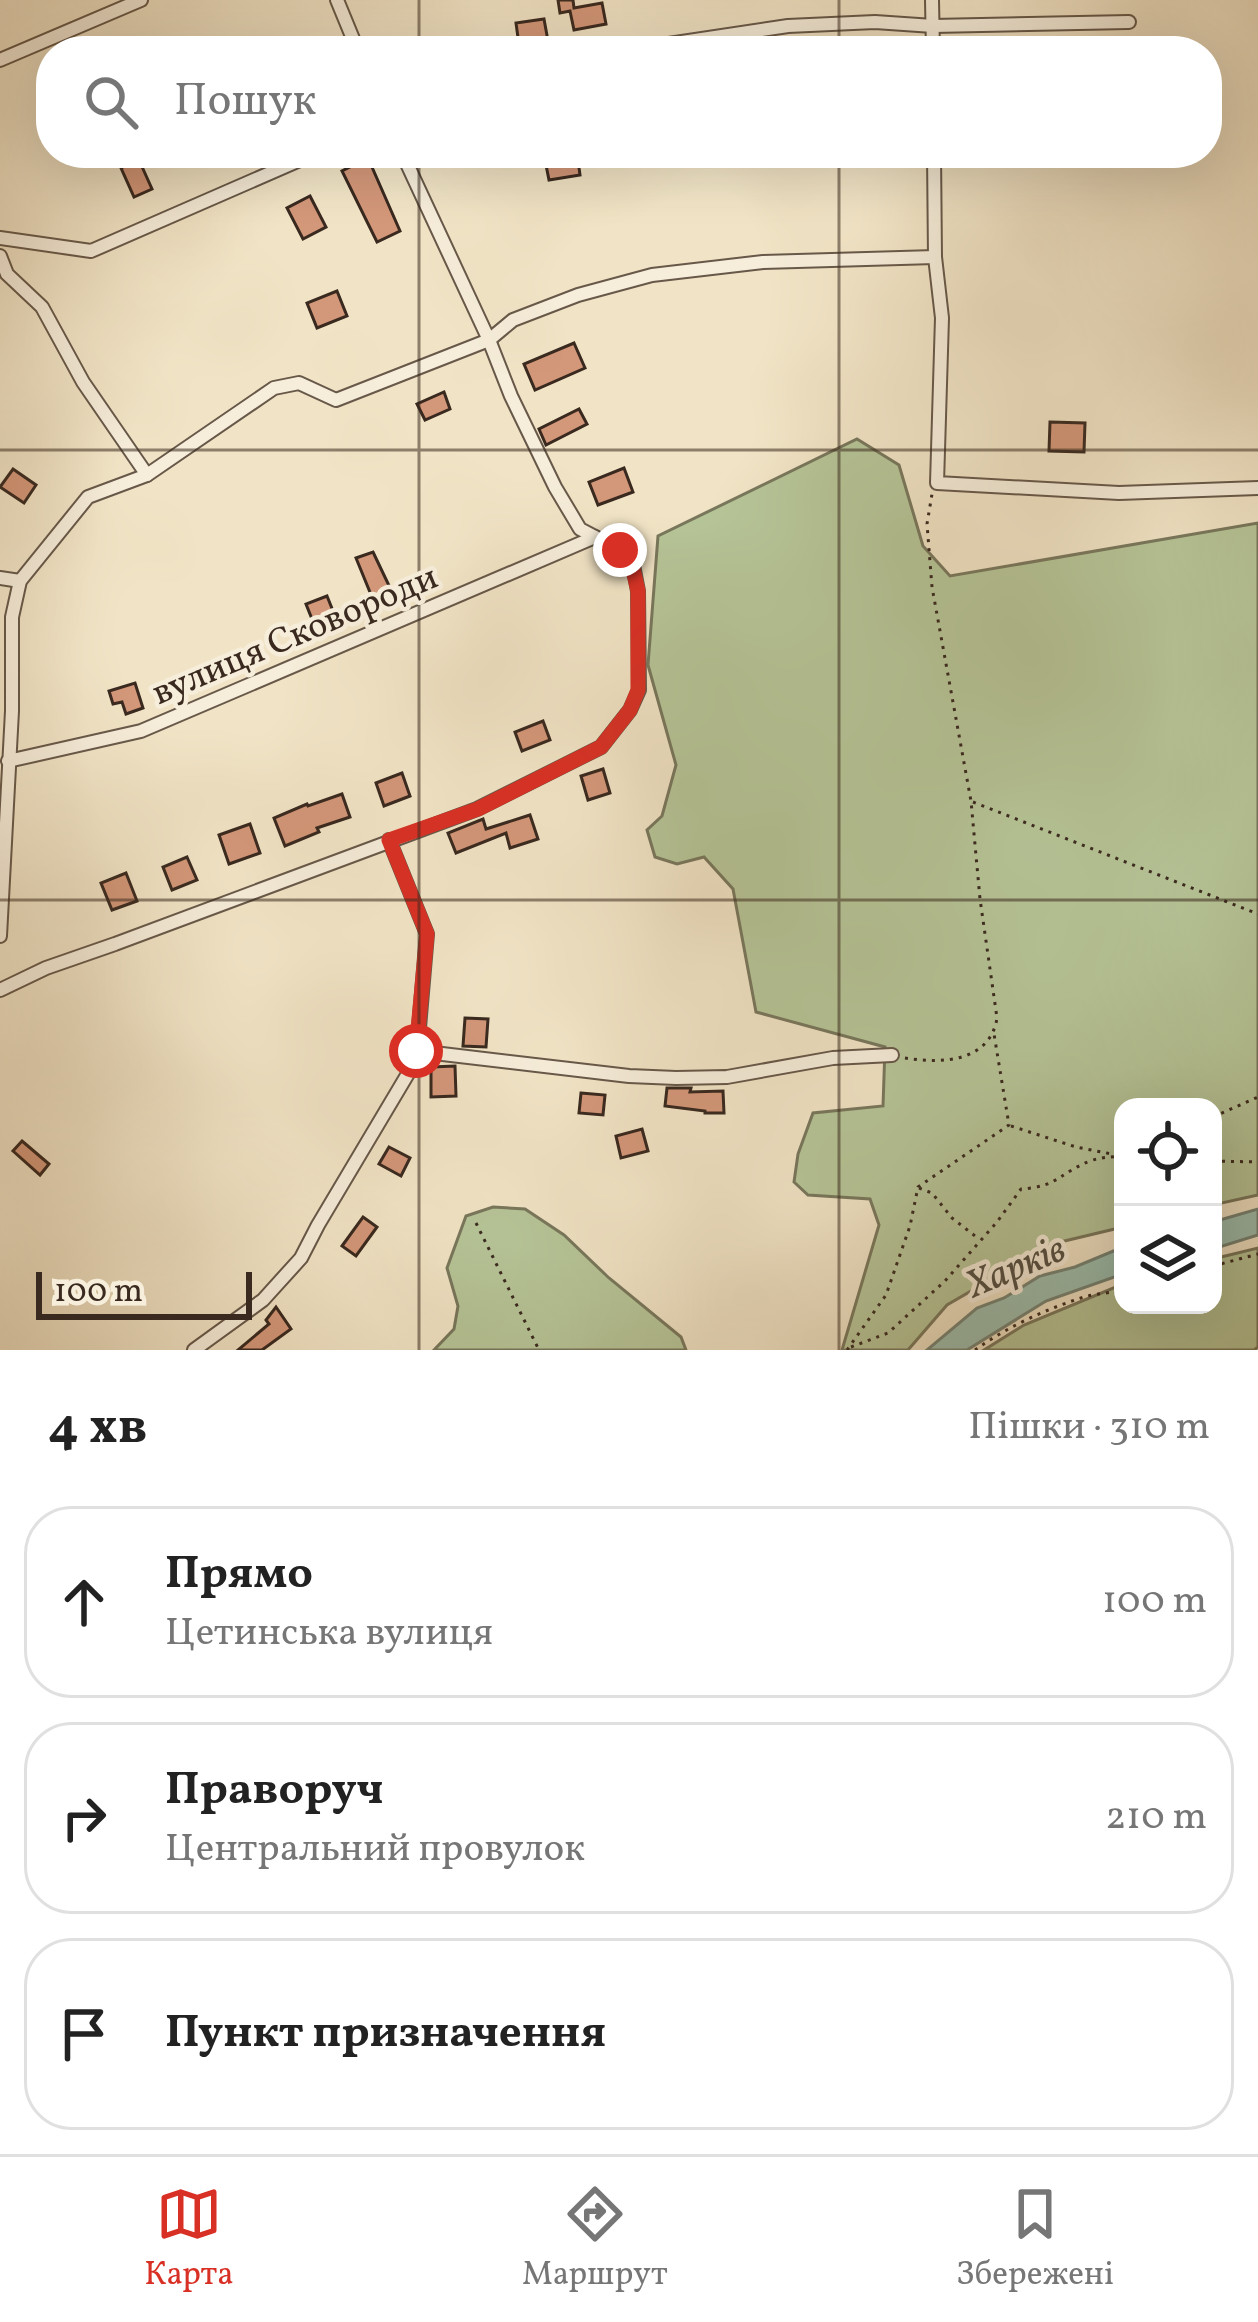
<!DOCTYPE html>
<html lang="uk">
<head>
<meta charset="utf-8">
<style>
  :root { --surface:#fff; --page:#f6f6f6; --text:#222; --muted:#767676; --line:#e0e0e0; --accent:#d93025 }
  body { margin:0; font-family:Vollkorn,serif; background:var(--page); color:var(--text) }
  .controls { position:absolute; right:36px; bottom:36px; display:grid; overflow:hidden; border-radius:24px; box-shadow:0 12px 48px #0002 }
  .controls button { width:108px; height:108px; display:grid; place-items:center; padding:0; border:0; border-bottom:3px solid var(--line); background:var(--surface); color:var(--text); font:60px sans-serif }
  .scale { position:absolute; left:36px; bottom:30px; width:216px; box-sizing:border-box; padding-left:12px; border:6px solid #39291f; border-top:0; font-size:33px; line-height:42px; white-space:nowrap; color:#39291f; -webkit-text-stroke:9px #f6edda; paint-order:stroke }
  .stop { position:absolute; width:36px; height:36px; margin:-27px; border:9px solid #d93025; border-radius:50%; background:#fff }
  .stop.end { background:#d93025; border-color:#fff; box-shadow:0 3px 12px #0008 }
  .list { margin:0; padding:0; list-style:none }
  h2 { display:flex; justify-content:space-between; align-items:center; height:156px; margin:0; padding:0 48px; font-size:51px }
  h2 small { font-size:39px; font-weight:400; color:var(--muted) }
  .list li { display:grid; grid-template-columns:78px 1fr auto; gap:36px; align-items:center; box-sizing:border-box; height:192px; margin:0 24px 24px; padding:0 24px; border:3px solid var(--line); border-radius:48px }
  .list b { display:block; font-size:45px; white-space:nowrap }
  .list p { margin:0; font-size:39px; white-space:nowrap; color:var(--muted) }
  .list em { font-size:39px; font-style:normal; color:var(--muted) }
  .icon { flex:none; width:66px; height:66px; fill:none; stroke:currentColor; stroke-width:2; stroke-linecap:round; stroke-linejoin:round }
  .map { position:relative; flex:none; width:1258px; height:1350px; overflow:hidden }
  .search { position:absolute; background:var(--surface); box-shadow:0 12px 48px #0002; left:36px; right:36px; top:36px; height:132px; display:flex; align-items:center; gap:30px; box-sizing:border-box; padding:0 42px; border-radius:48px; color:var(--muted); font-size:45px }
  .sheet { height:804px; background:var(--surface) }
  nav { display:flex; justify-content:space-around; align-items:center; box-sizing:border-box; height:168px; border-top:3px solid var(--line); background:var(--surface); font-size:33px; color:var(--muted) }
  nav a { display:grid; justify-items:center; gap:6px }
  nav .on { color:var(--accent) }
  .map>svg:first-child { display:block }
  .green { fill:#b6c598; stroke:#78775c; stroke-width:3 }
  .water { fill:#9cbfaf; stroke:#748375; stroke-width:3 }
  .building { fill:#d39779; stroke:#39291f; stroke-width:3 }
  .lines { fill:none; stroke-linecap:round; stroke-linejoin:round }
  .street-casing { stroke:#675849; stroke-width:16 }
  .path { stroke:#39291f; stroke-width:3; stroke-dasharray:3 6; stroke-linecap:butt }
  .street { stroke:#f6edda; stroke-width:12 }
  .route { stroke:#d93025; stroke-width:15 }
  .grid { fill:none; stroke:#39291f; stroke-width:3; stroke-opacity:0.55 }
  .labels { text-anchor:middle; stroke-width:9; stroke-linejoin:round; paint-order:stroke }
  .street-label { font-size:36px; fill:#39291f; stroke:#f6edda }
  .water-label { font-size:39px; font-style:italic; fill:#524e43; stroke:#f6edda }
</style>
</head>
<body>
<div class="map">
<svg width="1258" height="1350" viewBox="0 0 1258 1350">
  <rect width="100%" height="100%" fill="#f1e4c6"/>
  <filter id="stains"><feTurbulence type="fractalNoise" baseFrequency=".00167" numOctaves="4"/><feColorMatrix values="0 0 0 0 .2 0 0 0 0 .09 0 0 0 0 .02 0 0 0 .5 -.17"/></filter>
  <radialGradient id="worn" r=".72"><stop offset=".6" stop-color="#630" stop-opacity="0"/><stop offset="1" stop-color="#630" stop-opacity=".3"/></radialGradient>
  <g class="green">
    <polygon points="857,439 899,465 923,546 950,576 1258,523 1258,1195 1213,1205 1213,1107 1123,1107 1123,1227 1052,1244 947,1305 908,1350 842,1350 879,1225 870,1199 808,1195 794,1182 798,1154 813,1113 883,1106 885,1047 756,1012 733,889 704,857 677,864 655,857 647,830 662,816 676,765 648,665 658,536"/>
    <polygon points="493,1207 525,1209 564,1235 609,1278 681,1337 686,1350 434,1350 454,1329 458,1306 447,1268 466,1216"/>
    <polygon points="1258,1248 1258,1347 1254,1350 984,1350 1024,1325 1123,1284 1123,1305 1213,1305 1213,1259"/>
  </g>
  <g class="water">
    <polygon points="1258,1209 1258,1235 1213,1249 1213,1222"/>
    <polygon points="1123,1247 1123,1274 1046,1301 967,1350 927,1350 977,1308 1004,1298 1040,1276 1075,1267"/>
  </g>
  <g class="building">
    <polygon points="558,0 573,0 574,8 602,3 606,24 574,30 570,11 560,13"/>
    <polygon points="544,19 548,41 519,45 516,23"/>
    <polygon points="368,158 400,231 377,242 342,171"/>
    <polygon points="139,160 152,189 134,197 121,168"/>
    <polygon points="578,160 580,175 549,180 546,165"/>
    <polygon points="310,196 326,227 303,239 287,208"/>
    <polygon points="337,291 347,316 317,328 307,303"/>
    <polygon points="574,343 585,368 535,390 524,364"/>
    <polygon points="444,392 450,409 425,420 417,404"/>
    <polygon points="579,409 587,424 546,445 539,429"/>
    <polygon points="1050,422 1085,423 1084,452 1049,451"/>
    <polygon points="624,468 633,492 598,505 589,482"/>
    <polygon points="13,469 36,485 24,503 0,487"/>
    <polygon points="373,552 393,594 374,602 356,558"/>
    <polygon points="327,596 337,621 316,629 306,604"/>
    <polygon points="135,683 143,708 126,714 122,702 113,704 109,691"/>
    <polygon points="543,721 550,740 522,751 515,732"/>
    <polygon points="603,769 610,793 588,800 581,776"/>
    <polygon points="402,773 410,796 384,806 376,783"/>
    <polygon points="342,794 350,817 317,828 319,832 285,846 274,818 307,804 308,806"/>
    <polygon points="530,815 538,839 510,848 506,833 456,853 448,833 483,819 486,829"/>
    <polygon points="250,824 260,853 229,864 219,835"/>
    <polygon points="187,857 197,880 172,890 163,867"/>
    <polygon points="126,873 137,901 112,910 101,883"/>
    <polygon points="465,1018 488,1019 486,1047 463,1046"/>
    <polygon points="455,1066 456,1096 431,1097 431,1067"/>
    <polygon points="667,1088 691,1088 690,1092 723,1091 724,1113 705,1113 705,1111 665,1106"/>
    <polygon points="581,1093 605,1095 603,1115 579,1113"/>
    <polygon points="642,1129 648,1151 621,1158 616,1136"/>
    <polygon points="22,1141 49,1164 40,1175 13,1151"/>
    <polygon points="389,1147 410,1158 401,1176 379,1164"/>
    <polygon points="363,1217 377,1227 356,1256 342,1246"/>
    <polygon points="276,1307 291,1329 262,1350 238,1350 269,1324 266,1320"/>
  </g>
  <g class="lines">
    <g class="street-casing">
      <g id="street">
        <polyline points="337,0 358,51"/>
        <polyline points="932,0 933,51"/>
        <polyline points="622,51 788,26 875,22 933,26 1129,22"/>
        <polyline points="0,60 141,0"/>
        <polyline points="934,153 935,257 942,318 937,483 1119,493 1258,488"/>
        <polyline points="0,238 91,251 316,153"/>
        <polyline points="0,256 7,274 42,307 83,382 147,475"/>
        <polyline points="0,578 20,581"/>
        <polyline points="8,761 141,731 595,537"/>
        <polyline points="0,936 12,711 12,617 20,581 88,497 147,475 274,388 299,383 336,400 489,340 513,320 578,295 652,275 763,262 935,257"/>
        <polyline points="0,990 46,968 115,944 477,809 601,747 630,710 639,690 638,591 633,565 620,550 580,529 555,487 511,396 489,340 402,153"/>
        <polyline points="417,1051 629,1076 676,1078 727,1077 833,1058 892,1055"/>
        <polyline points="194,1350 263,1300 301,1258 318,1225 409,1072 417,1051 427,934 389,840"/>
      </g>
    </g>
    <g class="path">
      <polyline points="973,802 1258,914"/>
      <path d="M 905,1058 C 942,1064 990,1062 997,1018 L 980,899 L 971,801 L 932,587 L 927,524 L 932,494"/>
      <polyline points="1213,1117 1258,1097"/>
      <polyline points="1011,1126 1076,1147 1117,1155"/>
      <polyline points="1213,1161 1258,1162"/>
      <polyline points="919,1188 932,1193 952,1218 979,1239"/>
      <polyline points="476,1223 539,1350"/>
      <polyline points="1213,1266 1258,1254"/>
      <path d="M 851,1347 L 888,1333 L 945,1281 L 997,1222 L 1021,1189 C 1059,1187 1061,1171 1093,1160 C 1102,1157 1112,1157 1122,1156"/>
      <polyline points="847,1350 886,1295 910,1226 918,1187 1009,1125 994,1034"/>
      <path d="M 975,1350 C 1007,1327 1046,1309 1084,1297 C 1097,1293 1110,1294 1123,1289"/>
    </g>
    <use href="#street" class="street"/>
  </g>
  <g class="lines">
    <polyline class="route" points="416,1051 427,934 389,840 478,809 601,747 630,710 638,690 638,591 632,565 620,550"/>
  </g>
  <path class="grid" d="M 419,0 L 419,51M 839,0 L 839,51M 419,153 L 419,1350M 839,153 L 839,1350M 0,450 L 1258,450M 0,900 L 1258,900"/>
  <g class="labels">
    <g class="street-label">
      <text transform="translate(294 633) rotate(-23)" y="13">вулиця Сковороди</text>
    </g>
    <g class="water-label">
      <text transform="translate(1015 1265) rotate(-23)" y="14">Харків</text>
    </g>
  </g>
  <rect width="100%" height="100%" filter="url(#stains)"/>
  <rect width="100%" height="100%" fill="url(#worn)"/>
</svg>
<div class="controls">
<button><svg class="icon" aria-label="locate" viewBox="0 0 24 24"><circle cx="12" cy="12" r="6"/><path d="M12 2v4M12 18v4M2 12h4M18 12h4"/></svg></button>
<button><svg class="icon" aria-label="layers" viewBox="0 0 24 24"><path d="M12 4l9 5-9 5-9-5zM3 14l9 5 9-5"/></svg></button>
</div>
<div class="scale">100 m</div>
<div class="stop" style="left:416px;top:1051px"></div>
<div class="stop end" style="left:620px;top:550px"></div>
<div class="search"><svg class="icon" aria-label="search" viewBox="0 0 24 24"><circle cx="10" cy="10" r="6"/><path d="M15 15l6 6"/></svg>Пошук</div>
</div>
<section class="sheet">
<h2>4 хв<small>Пішки · 310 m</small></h2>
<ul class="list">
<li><svg class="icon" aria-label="ahead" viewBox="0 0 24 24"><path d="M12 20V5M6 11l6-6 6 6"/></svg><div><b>Прямо</b><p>Цетинська вулиця</p></div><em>100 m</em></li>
<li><svg class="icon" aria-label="right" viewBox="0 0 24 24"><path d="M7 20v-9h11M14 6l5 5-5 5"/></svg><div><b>Праворуч</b><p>Центральний провулок</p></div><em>210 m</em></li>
<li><svg class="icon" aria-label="arrive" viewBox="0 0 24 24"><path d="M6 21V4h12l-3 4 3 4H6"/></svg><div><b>Пункт призначення</b></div></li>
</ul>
</section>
<nav>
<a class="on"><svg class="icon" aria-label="map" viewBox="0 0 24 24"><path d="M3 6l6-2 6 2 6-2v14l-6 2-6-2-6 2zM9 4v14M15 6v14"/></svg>Карта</a>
<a><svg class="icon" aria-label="directions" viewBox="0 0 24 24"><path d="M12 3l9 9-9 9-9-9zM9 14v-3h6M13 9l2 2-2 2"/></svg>Маршрут</a>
<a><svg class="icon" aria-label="saved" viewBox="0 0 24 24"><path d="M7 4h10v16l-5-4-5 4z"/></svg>Збережені</a>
</nav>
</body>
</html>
